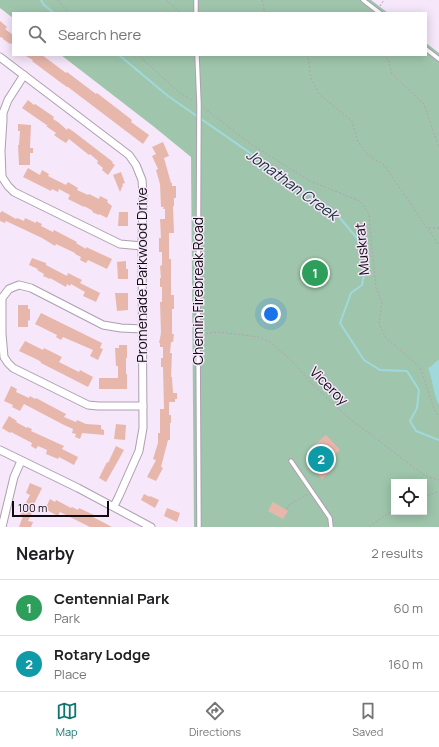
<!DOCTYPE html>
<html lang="en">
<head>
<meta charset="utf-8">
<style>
  :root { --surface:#fff; --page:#f2f2f2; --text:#202124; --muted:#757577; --line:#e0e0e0; --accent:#0f766e }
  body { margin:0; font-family:Manrope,sans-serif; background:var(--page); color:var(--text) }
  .controls { position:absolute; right:12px; bottom:12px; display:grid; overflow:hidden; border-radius:0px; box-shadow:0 2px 10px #0003 }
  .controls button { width:36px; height:36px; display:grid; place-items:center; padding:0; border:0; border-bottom:1px solid var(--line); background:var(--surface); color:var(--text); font:20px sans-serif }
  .scale { position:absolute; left:12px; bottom:10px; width:97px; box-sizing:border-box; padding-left:4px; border:2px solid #100b11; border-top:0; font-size:11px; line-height:14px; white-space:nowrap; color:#100b11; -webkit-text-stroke:3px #f6e7fa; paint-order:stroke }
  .you { position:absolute; left:271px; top:314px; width:14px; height:14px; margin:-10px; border:3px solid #fff; border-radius:50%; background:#1a73e8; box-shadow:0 0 0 6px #1a73e833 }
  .badge { display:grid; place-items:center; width:26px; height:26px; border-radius:50%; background:var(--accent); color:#fff; font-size:13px; font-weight:700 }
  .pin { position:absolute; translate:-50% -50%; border:2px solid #fff; box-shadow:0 1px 4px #0006 }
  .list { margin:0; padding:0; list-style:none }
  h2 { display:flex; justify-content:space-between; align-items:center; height:52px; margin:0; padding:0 16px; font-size:17px }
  h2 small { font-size:13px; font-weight:400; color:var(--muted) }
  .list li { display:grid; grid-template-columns:26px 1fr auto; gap:12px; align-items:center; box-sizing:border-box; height:56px; padding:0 16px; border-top:1px solid var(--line) }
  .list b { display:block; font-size:15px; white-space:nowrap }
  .list p { margin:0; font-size:13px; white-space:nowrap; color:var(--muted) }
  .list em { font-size:13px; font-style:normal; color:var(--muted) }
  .icon { flex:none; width:22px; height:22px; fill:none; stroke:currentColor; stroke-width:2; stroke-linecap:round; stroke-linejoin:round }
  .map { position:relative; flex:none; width:439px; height:527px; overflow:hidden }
  .search { position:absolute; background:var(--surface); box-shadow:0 2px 10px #0003; left:12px; right:12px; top:12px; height:44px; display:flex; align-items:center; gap:10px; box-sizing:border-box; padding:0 14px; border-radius:0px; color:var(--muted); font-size:15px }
  .sheet { height:164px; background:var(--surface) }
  nav { display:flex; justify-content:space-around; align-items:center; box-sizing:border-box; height:56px; border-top:1px solid var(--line); background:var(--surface); font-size:11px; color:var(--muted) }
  nav a { display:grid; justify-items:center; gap:2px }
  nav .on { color:var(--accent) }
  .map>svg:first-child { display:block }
  .green { fill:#9fc6ac; fill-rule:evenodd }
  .water { fill:#9fd9dc }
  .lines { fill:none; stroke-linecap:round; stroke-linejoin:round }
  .stream { stroke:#9fd9dc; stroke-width:2 }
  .building { fill:#e8b7ac }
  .lane-casing { stroke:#ad9fb1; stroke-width:5.5 }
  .street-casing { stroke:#ad9fb1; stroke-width:9 }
  .path { stroke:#afa3b2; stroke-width:1; stroke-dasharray:2 2; stroke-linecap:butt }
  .lane { stroke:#fff; stroke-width:3.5 }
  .street { stroke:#fff; stroke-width:7 }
  .labels { text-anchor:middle; stroke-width:3; stroke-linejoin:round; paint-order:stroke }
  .street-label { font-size:14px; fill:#100b11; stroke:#f6e7fa }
  .water-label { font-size:15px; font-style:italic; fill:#123031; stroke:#f6e7fa }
</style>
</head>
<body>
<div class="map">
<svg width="439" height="527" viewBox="0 0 439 527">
  <rect width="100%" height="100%" fill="#f6e7fa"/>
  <g class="green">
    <polygon points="0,0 371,0 388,13 13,13 13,18 0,8"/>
    <path d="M 426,43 L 439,53 L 439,527 L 194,527 L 191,157 L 153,126 L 61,55 L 426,55 ZM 394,482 L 424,482 L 424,512 L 394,512 Z"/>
  </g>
  <path class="water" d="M 439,360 L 439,405 C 433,393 433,380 428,368 C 433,366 434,362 439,360 Z"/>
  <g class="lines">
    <g class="stream">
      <polyline points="41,0 44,5 54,13"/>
      <polyline points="119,55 168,96 334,211 362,244 366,263 362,285 351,293 340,323 364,360 380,370 407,371 419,390 417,408 410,421 416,431 439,440"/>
    </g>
  </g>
  <g class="building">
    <polygon points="0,21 7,27 5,29 13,35 13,45 10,43 10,44 3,39 3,38 0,37"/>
    <polygon points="24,55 42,55 66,73 67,72 96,94 97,93 132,120 131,122 149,135 143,144 68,87 67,87 60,82 32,61 33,60"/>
    <polygon points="28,100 34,105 35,104 41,108 54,117 53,119 58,122 67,130 68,128 74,132 113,162 112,163 115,165 108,175 102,170 103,168 97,163 98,161 90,154 89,155 69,139 66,143 61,140 54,135 56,133 46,126 48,126 22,108"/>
    <polygon points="18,124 31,125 30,148 33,148 33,153 30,153 30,165 19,165 18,145 19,145 20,131 18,131"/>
    <polygon points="163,142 169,156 164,158 171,183 172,183 172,186 176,186 176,198 174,198 174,206 173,206 174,233 169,233 169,259 171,259 171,295 174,295 174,309 172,309 172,334 174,334 173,342 171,342 170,353 172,353 171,377 172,377 173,393 177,393 177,399 175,399 175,402 169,402 169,415 171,415 171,423 170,423 170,440 168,440 161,467 163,468 156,481 147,477 156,460 153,459 158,443 158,433 160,433 160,409 164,409 163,367 161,367 161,358 163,358 163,347 160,347 160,343 159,343 161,333 160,302 162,302 162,287 160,287 160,278 161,278 160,266 162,265 162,252 159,252 159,238 161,238 160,219 165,219 165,209 163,209 164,207 161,207 160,184 156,170 158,169 152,156 156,154 152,147"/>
    <polygon points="28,168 40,175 42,170 49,174 48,176 66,185 68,182 78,188 77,190 88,195 89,194 99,199 100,196 108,200 107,202 112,206 107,218 99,214 99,215 92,212 93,211 84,206 84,207 68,199 70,195 59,189 58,192 52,189 51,191 23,177"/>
    <polygon points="121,172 125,183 122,184 123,185 120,192 113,175"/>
    <polygon points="2,211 16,219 17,218 24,221 25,218 36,223 36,221 42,224 41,226 53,232 54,230 77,242 76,243 86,249 86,247 112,259 107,269 88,260 86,263 80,260 81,257 75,254 75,253 56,244 55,246 42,238 6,221 5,223 0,221 0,213"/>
    <polygon points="119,212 128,212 128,226 118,226"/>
    <polygon points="32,258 46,263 46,265 67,276 68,273 82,280 80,283 100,293 96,302 83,296 85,292 71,284 70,286 67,284 66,287 50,278 50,279 43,276 44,274 37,270 38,269 29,265"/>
    <polygon points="126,261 126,269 128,269 128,279 118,279 117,262"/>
    <polygon points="115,293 128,293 128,310 117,311"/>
    <polygon points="18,305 28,305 28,309 30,309 30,321 28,320 28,327 18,327"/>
    <polygon points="41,313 102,343 100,348 103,349 98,360 90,356 93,350 63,337 61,340 56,337 57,335 35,324"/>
    <polygon points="25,341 43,350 44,348 62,357 59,362 79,372 80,370 93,377 88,387 41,363 41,362 38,360 19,351"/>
    <polygon points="119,345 127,345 127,358 126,358 126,374 127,374 127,389 99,389 99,378 118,378 118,366 116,366 115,348 119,348"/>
    <polygon points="11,386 17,389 16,392 29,398 30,396 35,399 36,398 66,414 64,417 76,422 77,420 86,424 101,425 101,429 104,430 104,435 82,433 80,439 75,437 76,434 72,433 73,429 64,425 24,404 20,411 12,407 13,405 4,401"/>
    <polygon points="9,416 17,421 16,422 27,428 27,427 32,429 31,431 64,446 62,449 78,457 74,465 59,457 58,459 46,454 47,450 38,446 36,449 31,446 32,443 11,432 10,433 2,428"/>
    <polygon points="116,424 126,425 125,440 114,439"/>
    <polygon points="326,435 340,450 327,462 333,469 322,479 307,463 316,455 310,449"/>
    <polygon points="116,446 124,450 119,459 106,482 99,478 107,462 108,463"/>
    <polygon points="30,483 42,488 33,506 35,507 28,521 33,522 31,527 19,527 23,516 20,514 30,495 26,493"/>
    <polygon points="144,494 150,497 150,496 159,500 155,508 141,500"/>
    <polygon points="50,499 55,502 56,500 71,508 72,507 78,510 79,508 94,515 93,517 112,527 90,527 60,512 58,516 45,509"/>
    <polygon points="273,502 288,511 283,519 268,511"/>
    <polygon points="167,508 180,513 177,522 164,516"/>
  </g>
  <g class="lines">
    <g class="lane-casing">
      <g id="lane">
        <polyline points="363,0 380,13"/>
        <polyline points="196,13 196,0"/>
        <polyline points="426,49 439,59"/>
        <polyline points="197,55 199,104 198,334 199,527"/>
        <polyline points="291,461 330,518 331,527"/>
      </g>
    </g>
    <g class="street-casing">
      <g id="street">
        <polyline points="0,57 129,155 136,165 142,180 143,195 142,246 143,428 139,451 119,496 114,506"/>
        <polyline points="24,75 8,100 3,113 3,120 1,151 2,177 8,186 14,192 120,244 142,246"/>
        <polyline points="142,329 121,328 103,325 31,288 19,285 9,289 2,298 2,334 4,357 8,363 13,368 88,405 98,406 143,406"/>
        <polyline points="0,450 78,488 151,527"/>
        <polyline points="2,527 14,477 21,461"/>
      </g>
    </g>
    <g class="path">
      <polyline points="58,0 62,5 70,13"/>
      <polyline points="166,0 181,13"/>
      <polyline points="262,0 265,13"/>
      <polyline points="380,6 384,0"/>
      <polyline points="138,55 180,93 193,101"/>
      <polyline points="306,55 308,57 311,78 319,94 352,121 358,142 368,155 384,165 427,228 439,228"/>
      <polyline points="383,55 388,59 392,74 424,104 439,148"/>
      <polyline points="204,108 251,144 310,181 360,201 369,214 370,228 376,288 382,302 379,324 386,338 420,367 434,409 439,417"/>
      <polyline points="428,229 439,245"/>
      <polyline points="202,334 219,332 259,337 270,342 295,364 310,382 345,415 420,472 428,477 439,480"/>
      <polyline points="424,497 439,491"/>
      <polyline points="286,509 289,505 308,494"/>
      <polyline points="369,527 384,516 394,511"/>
    </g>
    <use href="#lane" class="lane"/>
    <use href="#street" class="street"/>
  </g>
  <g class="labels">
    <g class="street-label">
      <text transform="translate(362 249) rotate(-95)" y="5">Muskrat</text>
      <text transform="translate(142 275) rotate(-90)" y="5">Promenade Parkwood Drive</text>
      <text transform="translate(198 291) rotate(-90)" y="5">Chemin Firebreak Road</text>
      <text transform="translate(329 386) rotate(45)" y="5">Viceroy</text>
    </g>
    <g class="water-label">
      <text transform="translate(292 185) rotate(36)" y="5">Jonathan Creek</text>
    </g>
  </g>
</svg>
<div class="controls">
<button><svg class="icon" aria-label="locate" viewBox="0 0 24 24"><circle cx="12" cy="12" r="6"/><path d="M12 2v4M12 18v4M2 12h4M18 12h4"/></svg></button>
</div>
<div class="scale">100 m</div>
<div class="you"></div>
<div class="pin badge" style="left:315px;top:273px;background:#2e9e5b">1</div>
<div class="pin badge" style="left:321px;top:459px;background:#0f9aa8">2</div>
<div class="search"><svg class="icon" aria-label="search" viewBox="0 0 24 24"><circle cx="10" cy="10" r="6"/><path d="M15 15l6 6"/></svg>Search here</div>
</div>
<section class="sheet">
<h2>Nearby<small>2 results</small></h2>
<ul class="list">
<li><span class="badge" style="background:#2e9e5b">1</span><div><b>Centennial Park</b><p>Park</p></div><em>60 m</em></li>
<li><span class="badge" style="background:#0f9aa8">2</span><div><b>Rotary Lodge</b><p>Place</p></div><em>160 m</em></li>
</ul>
</section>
<nav>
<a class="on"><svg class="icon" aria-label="map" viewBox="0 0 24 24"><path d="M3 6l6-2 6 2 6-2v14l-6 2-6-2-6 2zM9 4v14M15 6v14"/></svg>Map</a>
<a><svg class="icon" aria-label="directions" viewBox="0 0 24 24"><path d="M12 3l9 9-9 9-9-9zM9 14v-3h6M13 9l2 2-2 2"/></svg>Directions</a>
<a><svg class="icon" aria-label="saved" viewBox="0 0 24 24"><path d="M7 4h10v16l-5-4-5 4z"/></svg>Saved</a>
</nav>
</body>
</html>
